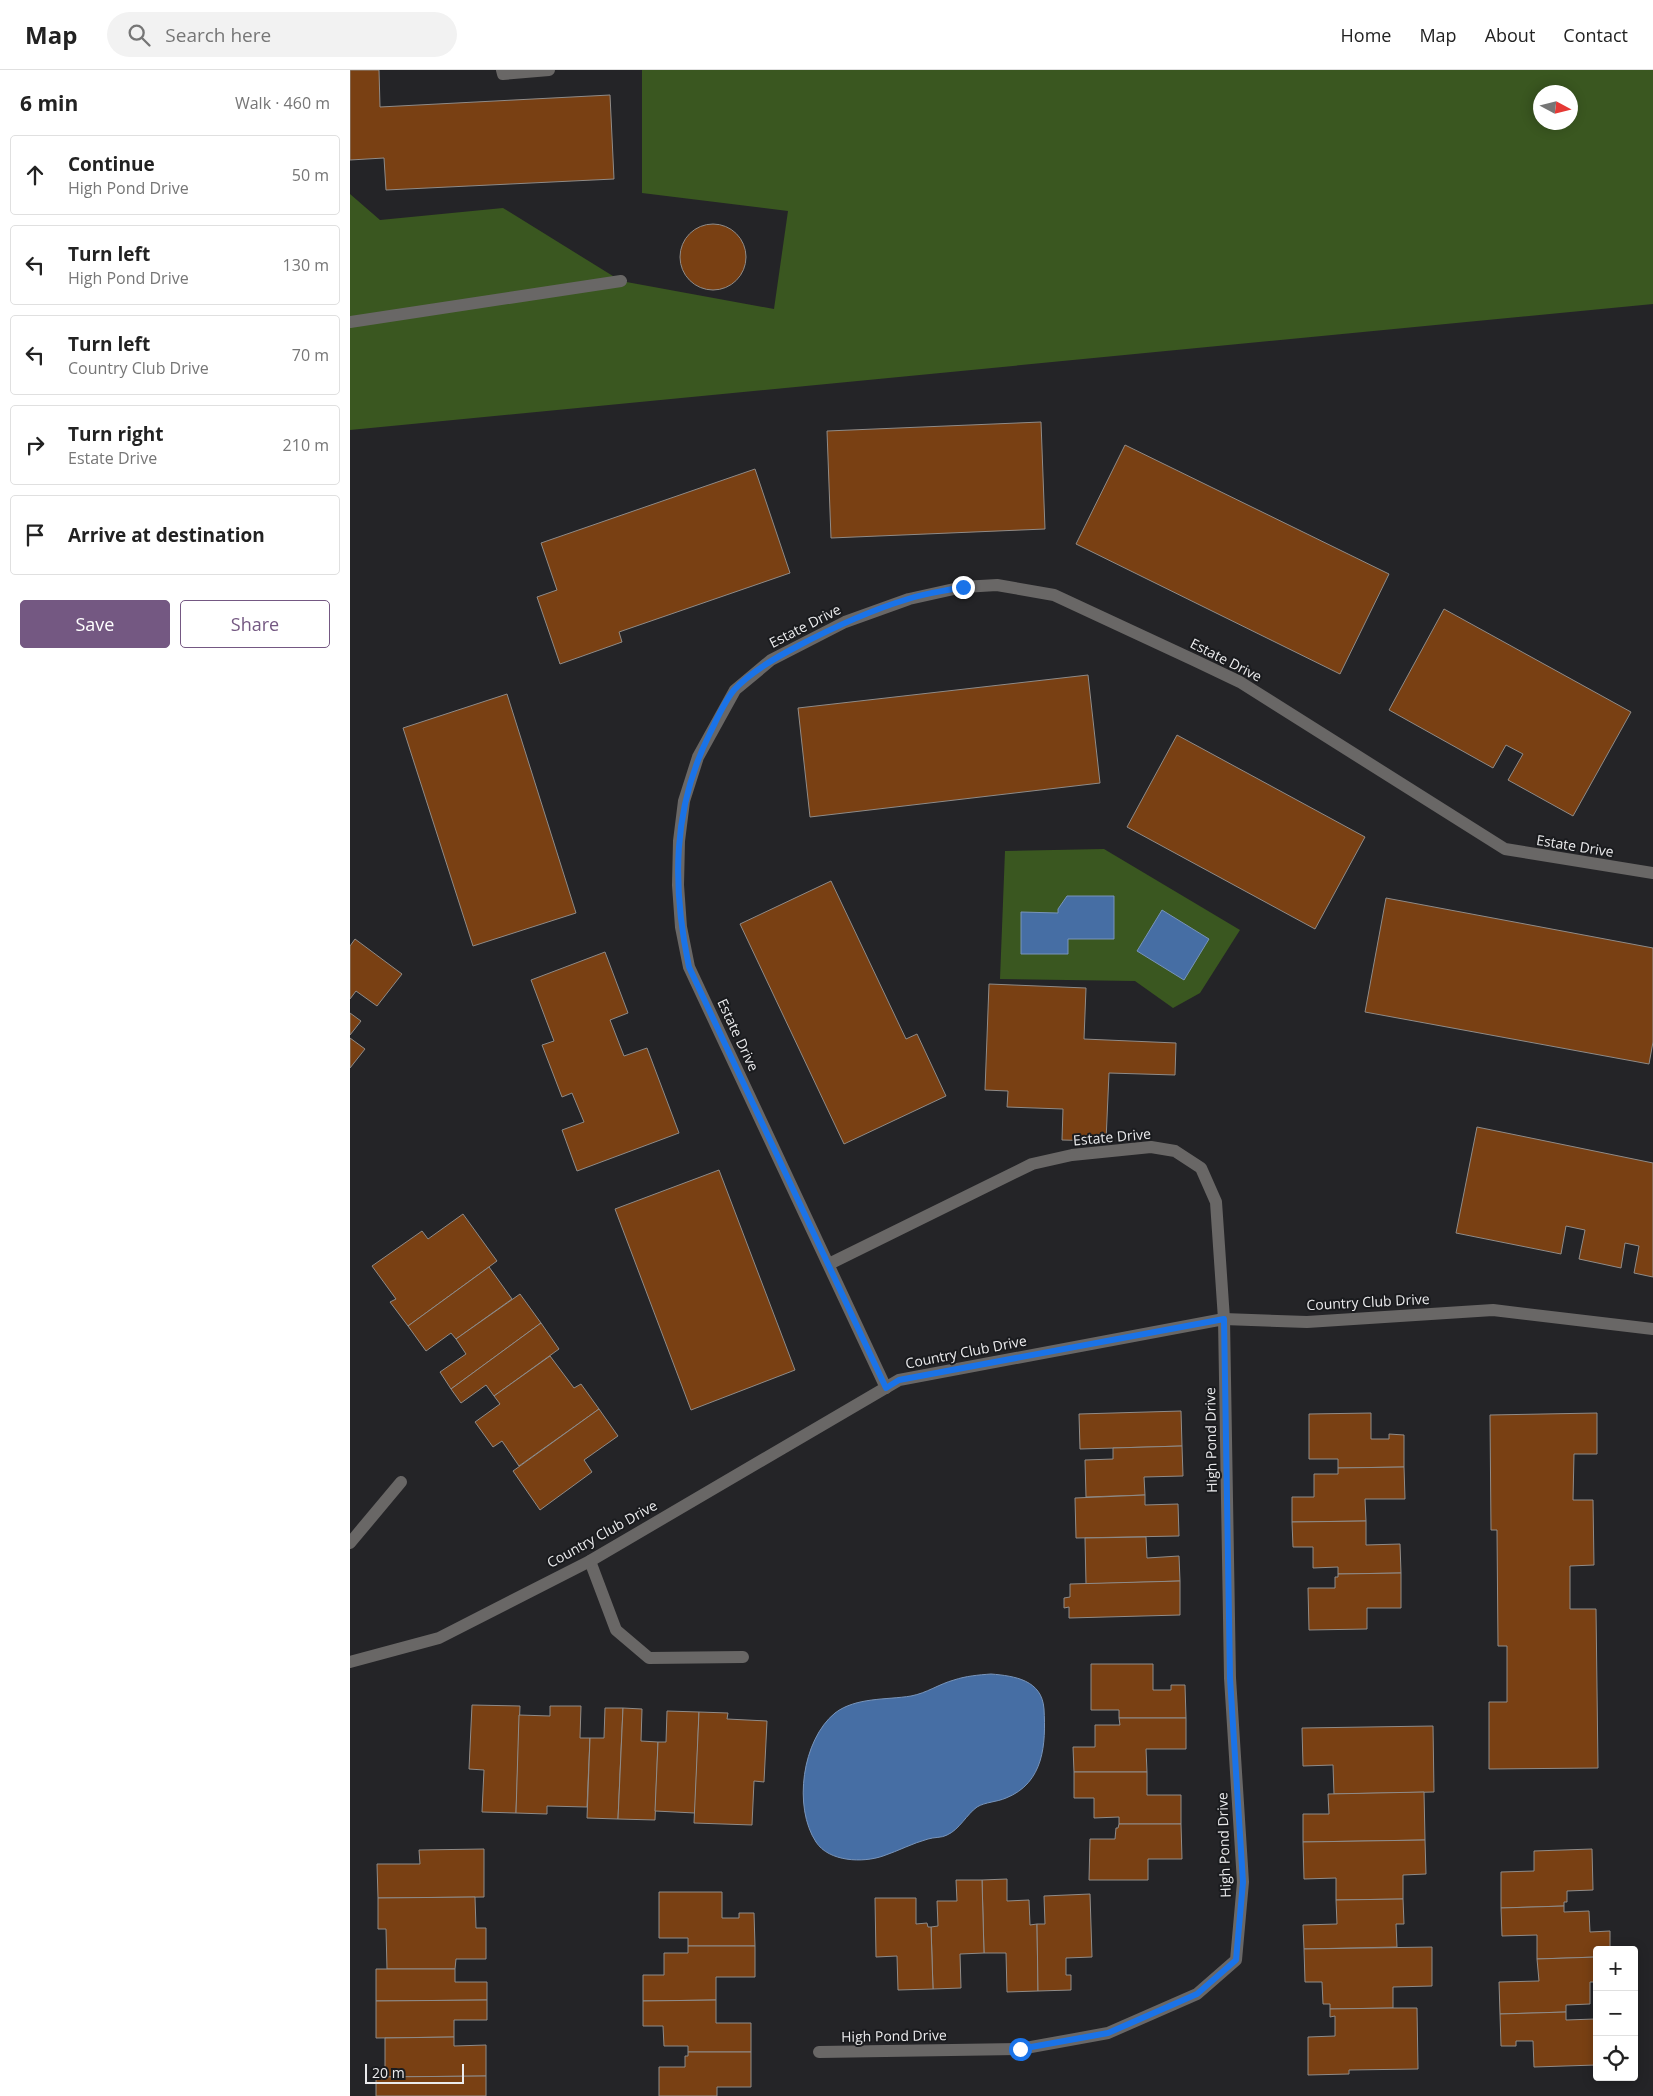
<!DOCTYPE html>
<html lang="en">
<head>
<meta charset="utf-8">
<style>
  :root { --surface:#fff; --page:#f2f2f2; --text:#222; --muted:#767676; --line:#e0e0e0; --accent:#745882 }
  body { margin:0; font-family:"Open Sans",sans-serif; background:var(--page); color:var(--text) }
  .controls { position:absolute; right:15px; bottom:15px; display:grid; overflow:hidden; border-radius:5px; box-shadow:0 2px 12px #0003 }
  .controls button { width:45px; height:45px; display:grid; place-items:center; padding:0; border:0; border-bottom:1px solid var(--line); background:var(--surface); color:var(--text); font:25px sans-serif }
  .compass { position:absolute; left:1183px; top:15px; width:45px; height:45px; border-radius:50%; background:var(--surface); box-shadow:0 2px 12px #0003; rotate:97deg }
  .scale { position:absolute; left:15px; bottom:12px; width:99px; box-sizing:border-box; padding-left:5px; border:2px solid #ebebed; border-top:0; font-size:14px; line-height:18px; white-space:nowrap; color:#ebebed; -webkit-text-stroke:4px #1a1b1e; paint-order:stroke }
  .stop { position:absolute; width:15px; height:15px; margin:-11px; border:4px solid #1a73e8; border-radius:50%; background:#fff }
  .stop.end { background:#1a73e8; border-color:#fff; box-shadow:0 1px 5px #0008 }
  .list { margin:0; padding:0; list-style:none }
  h2 { display:flex; justify-content:space-between; align-items:center; height:65px; margin:0; padding:0 20px; font-size:21px }
  h2 small { font-size:16px; font-weight:400; color:var(--muted) }
  .list li { display:grid; grid-template-columns:32px 1fr auto; gap:15px; align-items:center; box-sizing:border-box; height:80px; margin:0 10px 10px; padding:0 10px; border:1px solid var(--line); border-radius:5px }
  .list b { display:block; font-size:19px; white-space:nowrap }
  .list p { margin:0; font-size:16px; white-space:nowrap; color:var(--muted) }
  .list em { font-size:16px; font-style:normal; color:var(--muted) }
  .actions { display:flex; gap:10px; padding:15px 20px }
  .actions a { flex:1; padding:11px 0; border:1px solid var(--accent); border-radius:5px; text-align:center; font-size:18px; color:var(--accent) }
  .actions .main { background:var(--accent); color:#fff }
  .icon { flex:none; width:28px; height:28px; fill:none; stroke:currentColor; stroke-width:2; stroke-linecap:round; stroke-linejoin:round }
  .map { position:relative; flex:none; width:1303px; height:2026px; overflow:hidden }
  header { display:flex; align-items:center; gap:30px; box-sizing:border-box; height:70px; padding:0 25px; background:var(--surface); border-bottom:1px solid var(--line) }
  header strong { font-size:24px }
  nav { display:flex; gap:28px; margin-inline-start:auto; font-size:18px }
  .search { width:350px; height:45px; background:var(--page); display:flex; align-items:center; gap:12px; box-sizing:border-box; padding:0 18px; border-radius:28px; color:var(--muted); font-size:19px }
  main { display:flex }
  aside { flex:1; background:var(--surface) }
  .map>svg:first-child { display:block }
  .green { fill:#3a5720; fill-rule:evenodd }
  .water { fill:#466ea4; stroke:#7894ba }
  .building { fill:#794013; stroke:#8f8b88 }
  .lines { fill:none; stroke-linecap:round; stroke-linejoin:round }
  .service { stroke:#696766; stroke-width:12 }
  .minor { stroke:#696766; stroke-width:12 }
  .route { stroke:#1a73e8; stroke-width:6 }
  .labels { text-anchor:middle; stroke-width:4; stroke-linejoin:round; paint-order:stroke }
  .street-label { font-size:14px; fill:#ebebed; stroke:#1a1b1e }
</style>
</head>
<body>
<header>
<strong>Map</strong>
<div class="search"><svg class="icon" aria-label="search" viewBox="0 0 24 24"><circle cx="10" cy="10" r="6"/><path d="M15 15l6 6"/></svg>Search here</div>
<nav><a>Home</a><a>Map</a><a>About</a><a>Contact</a></nav>
</header>
<main>
<aside>
<h2>6 min<small>Walk · 460 m</small></h2>
<ul class="list">
<li><svg class="icon" aria-label="ahead" viewBox="0 0 24 24"><path d="M12 20V5M6 11l6-6 6 6"/></svg><div><b>Continue</b><p>High Pond Drive</p></div><em>50 m</em></li>
<li><svg class="icon" aria-label="left" viewBox="0 0 24 24"><path d="M17 20v-9H6M10 6l-5 5 5 5"/></svg><div><b>Turn left</b><p>High Pond Drive</p></div><em>130 m</em></li>
<li><svg class="icon" aria-label="left" viewBox="0 0 24 24"><path d="M17 20v-9H6M10 6l-5 5 5 5"/></svg><div><b>Turn left</b><p>Country Club Drive</p></div><em>70 m</em></li>
<li><svg class="icon" aria-label="right" viewBox="0 0 24 24"><path d="M7 20v-9h11M14 6l5 5-5 5"/></svg><div><b>Turn right</b><p>Estate Drive</p></div><em>210 m</em></li>
<li><svg class="icon" aria-label="arrive" viewBox="0 0 24 24"><path d="M6 21V4h12l-3 4 3 4H6"/></svg><div><b>Arrive at destination</b></div></li>
</ul>
<div class="actions"><a class="main">Save</a><a>Share</a></div>
</aside>
<div class="map">
<svg width="1303" height="2026" viewBox="0 0 1303 2026">
  <rect width="100%" height="100%" fill="#242427"/>
  <g class="green">
    <path d="M 292,0 L 1303,0 L 1303,234 L 0,360 L 0,124 L 30,150 L 153,138 L 271,211 L 424,239 L 438,141 L 292,123 ZM 1190,22 L 1220,22 L 1220,52 L 1190,52 Z"/>
    <polygon points="754,779 890,860 850,923 823,938 785,911 650,909 655,781"/>
  </g>
  <g class="water">
    <polygon points="717,826 764,826 764,869 718,869 718,884 671,884 671,842 708,843 708,839"/>
    <polygon points="812,840 859,869 834,910 787,881"/>
    <path d="M 641,1604 C 665,1606 692,1610 694,1639 C 696,1674 694,1713 656,1728 C 647,1732 635,1732 627,1737 C 617,1744 609,1760 597,1765 C 592,1768 584,1767 578,1769 C 563,1773 548,1781 533,1786 C 513,1793 479,1792 466,1772 C 443,1737 452,1670 485,1643 C 506,1627 537,1630 561,1626 C 577,1623 589,1614 604,1610 C 616,1606 628,1605 641,1604 Z"/>
  </g>
  <g class="building">
    <polygon points="0,0 29,0 30,37 260,25 264,109 36,120 34,88 0,90"/>
    <circle cx="363" cy="187" r="33"/>
    <polygon points="691,352 695,459 481,468 477,361"/>
    <polygon points="775,375 1039,504 990,604 726,474"/>
    <polygon points="405,399 440,503 269,562 272,572 210,594 187,527 207,520 191,473"/>
    <polygon points="1094,539 1281,642 1223,746 1158,710 1173,684 1156,675 1143,698 1039,640"/>
    <polygon points="738,605 750,713 460,747 448,638"/>
    <polygon points="157,624 226,843 123,876 53,658"/>
    <polygon points="827,665 1015,767 965,859 777,757"/>
    <polygon points="481,811 556,969 567,964 596,1026 494,1074 390,854"/>
    <polygon points="1036,828 1303,878 1303,972 1299,994 1015,942"/>
    <polygon points="5,869 52,904 27,936 6,921 0,929 0,876"/>
    <polygon points="255,882 278,943 260,950 274,986 297,978 329,1063 227,1101 212,1060 234,1052 222,1023 212,1027 192,975 204,971 181,910"/>
    <polygon points="639,914 736,918 734,969 826,973 825,1005 759,1003 756,1071 712,1070 713,1039 657,1037 658,1021 635,1020"/>
    <polygon points="0,943 11,951 0,965"/>
    <polygon points="0,968 15,979 0,998"/>
    <polygon points="1127,1057 1303,1093 1303,1207 1284,1203 1289,1176 1275,1173 1271,1198 1229,1189 1235,1160 1216,1156 1211,1184 1106,1163"/>
    <polygon points="369,1100 445,1300 341,1340 265,1139"/>
    <polygon points="113,1144 147,1191 58,1256 40,1232 46,1229 22,1196 72,1161 78,1169"/>
    <polygon points="139,1197 162,1229 106,1269 101,1263 76,1281 58,1256"/>
    <polygon points="170,1224 191,1253 101,1319 90,1302 116,1284 106,1269"/>
    <polygon points="191,1253 209,1279 144,1326 136,1315 111,1333 101,1319"/>
    <polygon points="200,1286 224,1318 231,1314 249,1339 169,1396 152,1371 143,1377 125,1352 150,1334 144,1326"/>
    <polygon points="249,1339 268,1366 234,1390 242,1402 190,1440 163,1401"/>
    <polygon points="831,1341 832,1376 730,1379 729,1344"/>
    <polygon points="1021,1343 1021,1369 1039,1369 1039,1364 1054,1365 1054,1397 988,1398 988,1389 959,1389 959,1344"/>
    <polygon points="1247,1343 1247,1384 1224,1384 1223,1430 1243,1430 1244,1495 1220,1496 1220,1539 1246,1539 1248,1698 1139,1699 1139,1632 1157,1632 1157,1576 1148,1576 1147,1460 1141,1460 1140,1345"/>
    <polygon points="832,1376 833,1406 794,1407 795,1425 736,1427 735,1390 763,1389 763,1378"/>
    <polygon points="1054,1397 1055,1429 1015,1429 1016,1451 942,1452 942,1427 964,1427 964,1404 988,1404 988,1398"/>
    <polygon points="795,1425 795,1435 828,1434 829,1466 726,1468 725,1428"/>
    <polygon points="1016,1451 1016,1475 1050,1474 1051,1503 988,1504 988,1497 963,1498 963,1477 943,1477 942,1452"/>
    <polygon points="796,1467 797,1488 829,1486 830,1511 736,1514 735,1468"/>
    <polygon points="1051,1503 1051,1538 1017,1538 1017,1559 959,1560 958,1518 985,1518 985,1507 988,1507 988,1504"/>
    <polygon points="830,1511 830,1545 719,1548 719,1537 714,1538 714,1528 720,1527 720,1514"/>
    <polygon points="741,1594 803,1594 803,1620 821,1620 821,1615 835,1615 836,1648 769,1648 769,1640 741,1640"/>
    <polygon points="122,1635 170,1636 166,1743 132,1742 134,1700 119,1699"/>
    <polygon points="200,1636 231,1636 230,1668 240,1668 237,1737 197,1736 197,1744 166,1743 169,1645 200,1646"/>
    <polygon points="255,1638 273,1638 268,1749 237,1748 240,1668 254,1668"/>
    <polygon points="273,1638 292,1639 291,1671 308,1672 305,1750 268,1749"/>
    <polygon points="317,1641 349,1642 345,1743 305,1741 308,1672 316,1672"/>
    <polygon points="349,1642 378,1643 377,1649 417,1651 414,1712 404,1711 402,1755 344,1753"/>
    <polygon points="769,1648 836,1648 836,1679 796,1679 797,1702 724,1702 723,1677 745,1677 745,1655 770,1655"/>
    <polygon points="1083,1656 1084,1722 984,1724 983,1695 953,1696 952,1658"/>
    <polygon points="724,1702 797,1702 797,1725 831,1725 831,1754 769,1754 769,1747 744,1748 744,1728 724,1728"/>
    <polygon points="1074,1722 1075,1770 953,1772 953,1744 979,1744 978,1724"/>
    <polygon points="769,1754 831,1754 832,1789 798,1789 798,1810 739,1810 740,1769 765,1769 766,1758 768,1758"/>
    <polygon points="1075,1770 1076,1804 1053,1805 1053,1829 986,1830 986,1808 954,1809 953,1772"/>
    <polygon points="134,1779 134,1827 28,1828 27,1794 70,1794 69,1780"/>
    <polygon points="1242,1779 1243,1820 1217,1821 1217,1832 1214,1832 1214,1836 1151,1838 1151,1802 1184,1801 1184,1781"/>
    <polygon points="657,1809 657,1831 679,1830 680,1855 687,1854 688,1921 657,1922 656,1883 634,1883 632,1810"/>
    <polygon points="606,1810 632,1810 634,1883 610,1884 611,1918 583,1919 581,1857 588,1856 587,1831 607,1831"/>
    <polygon points="309,1822 372,1822 372,1848 389,1848 389,1843 404,1843 405,1876 338,1876 338,1868 309,1868"/>
    <polygon points="740,1824 742,1887 716,1888 716,1905 721,1905 721,1920 688,1921 687,1854 695,1854 694,1826"/>
    <polygon points="125,1827 126,1858 136,1858 136,1889 106,1889 105,1899 37,1899 36,1859 28,1859 28,1828"/>
    <polygon points="525,1828 566,1828 566,1854 577,1853 578,1857 581,1857 583,1919 548,1920 547,1886 526,1887"/>
    <polygon points="1053,1829 1054,1854 1046,1854 1047,1877 954,1879 953,1855 987,1854 986,1830"/>
    <polygon points="1214,1836 1214,1842 1239,1841 1240,1862 1260,1861 1260,1880 1247,1880 1247,1887 1187,1889 1187,1865 1152,1866 1151,1838"/>
    <polygon points="338,1876 405,1876 405,1907 366,1907 366,1930 293,1931 293,1905 314,1905 314,1883 338,1883"/>
    <polygon points="1082,1877 1082,1916 1043,1917 1043,1938 980,1939 980,1934 973,1934 972,1912 955,1912 954,1879"/>
    <polygon points="1247,1887 1247,1912 1240,1912 1240,1934 1216,1935 1216,1942 1150,1944 1149,1912 1189,1911 1187,1889"/>
    <polygon points="26,1899 105,1899 105,1912 137,1912 137,1930 26,1931"/>
    <polygon points="137,1930 137,1950 104,1950 104,1967 26,1968 26,1931"/>
    <polygon points="366,1930 366,1953 401,1953 401,1982 338,1982 338,1976 314,1976 313,1956 293,1956 293,1931"/>
    <polygon points="1043,1938 1067,1938 1068,1999 999,2000 999,2004 958,2005 958,1967 985,1966 985,1946 980,1947 980,1939"/>
    <polygon points="1216,1942 1216,1950 1245,1949 1246,1995 1184,1997 1183,1971 1166,1971 1166,1976 1151,1976 1150,1944"/>
    <polygon points="104,1967 104,1976 136,1975 136,2006 35,2007 35,1968"/>
    <polygon points="338,1982 401,1982 401,2017 367,2017 367,2026 309,2026 309,1997 335,1997 335,1986 338,1986"/>
    <polygon points="136,2006 136,2026 26,2026 26,2007"/>
  </g>
  <g class="lines">
    <g class="service">
      <polyline points="152,0 153,4 199,0"/>
      <polyline points="0,252 271,211"/>
    </g>
    <g class="minor">
      <polyline points="536,1318 339,897 331,857 328,815 329,771 334,731 348,687 385,620 421,590 495,552 559,529 613,517 647,515 704,525 846,591 890,612 1155,779 1303,803"/>
      <polyline points="0,1473 51,1412"/>
      <polyline points="240,1491 266,1560 299,1588 393,1587"/>
      <polyline points="0,1592 89,1568 240,1491 549,1310 874,1249 957,1252 1143,1240 1303,1259"/>
      <polyline points="469,1982 670,1979 758,1963 847,1924 886,1890 893,1812 880,1608 874,1249 866,1132 851,1098 825,1081 801,1077 722,1085 682,1094 479,1194"/>
    </g>
  </g>
  <g class="lines">
    <path class="route" d="M 613,517 C 595,521 576,523 558,529 C 518,541 482,558 446,577 C 425,588 400,602 384,620 C 374,632 367,649 360,663 C 322,739 322,816 339,897 L 536,1318 L 549,1310 L 874,1249 L 880,1608 L 893,1812 L 886,1890 L 847,1924 L 758,1963 L 670,1979"/>
  </g>
  <g class="labels">
    <g class="street-label">
      <text transform="translate(455 556) rotate(-27)" y="5">Estate Drive</text>
      <text transform="translate(876 590) rotate(27)" y="5">Estate Drive</text>
      <text transform="translate(1225 776) rotate(9)" y="5">Estate Drive</text>
      <text transform="translate(388 965) rotate(65)" y="5">Estate Drive</text>
      <text transform="translate(762 1067) rotate(-5)" y="5">Estate Drive</text>
      <text transform="translate(1018 1232) rotate(-3)" y="5">Country Club Drive</text>
      <text transform="translate(616 1282) rotate(-11)" y="5">Country Club Drive</text>
      <text transform="translate(861 1370) rotate(-91)" y="5">High Pond Drive</text>
      <text transform="translate(252 1464) rotate(-29)" y="5">Country Club Drive</text>
      <text transform="translate(874 1775) rotate(-92)" y="5">High Pond Drive</text>
      <text transform="translate(544 1966) rotate(-1)" y="5">High Pond Drive</text>
    </g>
  </g>
</svg>
<div class="controls">
<button>+</button>
<button>−</button>
<button><svg class="icon" aria-label="locate" viewBox="0 0 24 24"><circle cx="12" cy="12" r="6"/><path d="M12 2v4M12 18v4M2 12h4M18 12h4"/></svg></button>
</div>
<svg class="compass" viewBox="-18 -18 36 36"><path d="M0-13l5 13h-10z" fill="#e53935"/><path d="M0 13l5-13h-10z" fill="#767676"/></svg>
<div class="scale">20 m</div>
<div class="stop" style="left:670px;top:1979px"></div>
<div class="stop end" style="left:613px;top:517px"></div>
</div>
</main>
</body>
</html>
